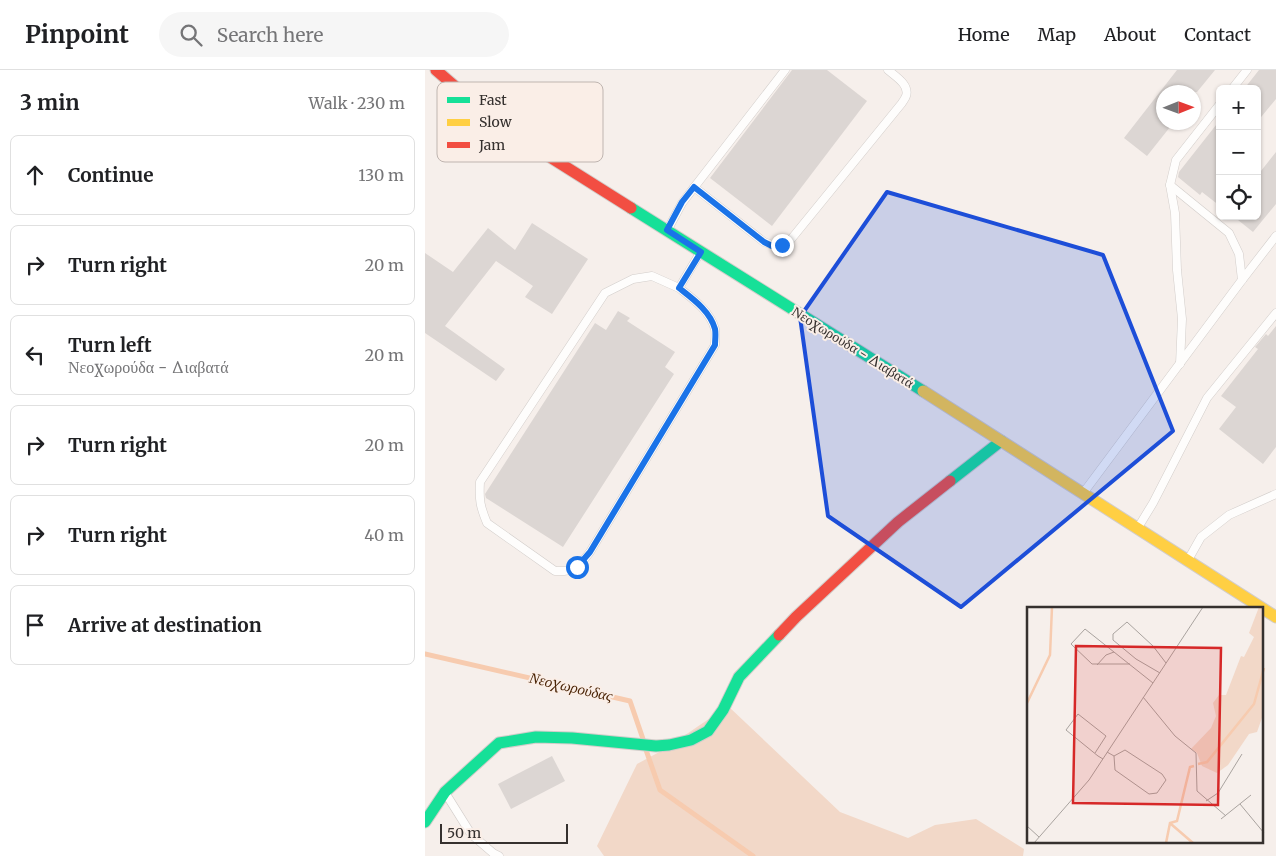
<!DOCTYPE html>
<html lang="en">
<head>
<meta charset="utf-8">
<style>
  :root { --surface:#fff; --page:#f6f6f6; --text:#202124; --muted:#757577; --line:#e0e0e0 }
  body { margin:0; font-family:Merriweather,serif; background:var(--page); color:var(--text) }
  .controls { position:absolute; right:15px; top:15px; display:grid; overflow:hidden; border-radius:8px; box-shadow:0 1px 4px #0004 }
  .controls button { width:45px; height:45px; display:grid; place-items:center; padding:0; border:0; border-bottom:1px solid var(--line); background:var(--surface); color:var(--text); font:25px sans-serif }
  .compass { position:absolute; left:731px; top:15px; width:45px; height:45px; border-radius:50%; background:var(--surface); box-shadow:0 1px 4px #0004; rotate:89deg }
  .scale { position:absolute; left:15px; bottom:12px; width:128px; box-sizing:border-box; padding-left:5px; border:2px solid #35302e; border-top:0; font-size:14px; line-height:18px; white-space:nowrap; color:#35302e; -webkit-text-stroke:4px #faeee7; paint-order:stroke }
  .stop { position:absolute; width:15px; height:15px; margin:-11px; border:4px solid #1a73e8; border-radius:50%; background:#fff }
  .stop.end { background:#1a73e8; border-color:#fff; box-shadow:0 1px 5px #0008 }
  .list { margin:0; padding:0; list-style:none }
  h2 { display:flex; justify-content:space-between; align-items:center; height:65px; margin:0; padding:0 20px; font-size:21px }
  h2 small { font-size:16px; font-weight:400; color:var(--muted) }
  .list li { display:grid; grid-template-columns:32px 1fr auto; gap:15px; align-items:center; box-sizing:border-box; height:80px; margin:0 10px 10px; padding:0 10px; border:1px solid var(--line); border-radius:8px }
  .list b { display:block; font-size:19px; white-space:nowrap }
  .list p { margin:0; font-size:16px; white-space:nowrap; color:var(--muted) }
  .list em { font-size:16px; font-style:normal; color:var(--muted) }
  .icon { flex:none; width:28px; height:28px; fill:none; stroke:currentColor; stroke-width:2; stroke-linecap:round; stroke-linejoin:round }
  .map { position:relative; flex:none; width:851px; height:786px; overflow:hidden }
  header { display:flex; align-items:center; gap:30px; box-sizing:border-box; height:70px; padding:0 25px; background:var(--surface); border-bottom:1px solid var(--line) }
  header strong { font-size:24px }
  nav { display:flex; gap:28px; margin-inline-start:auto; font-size:18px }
  .search { width:350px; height:45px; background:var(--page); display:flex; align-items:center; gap:12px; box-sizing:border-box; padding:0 18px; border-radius:28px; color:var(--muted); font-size:19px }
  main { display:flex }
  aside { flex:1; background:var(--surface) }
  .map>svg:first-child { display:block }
  .green { fill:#f2d8c8 }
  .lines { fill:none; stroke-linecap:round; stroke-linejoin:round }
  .stream { stroke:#f7cbaf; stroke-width:5 }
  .building { fill:#dcd6d3 }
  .lane-casing { stroke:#d2cdca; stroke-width:9 }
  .fast-casing { stroke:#d2cdca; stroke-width:13 }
  .slow-casing { stroke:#d2cdca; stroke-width:13 }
  .jam-casing { stroke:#d2cdca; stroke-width:13 }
  .lane { stroke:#fefdfc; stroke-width:8 }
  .fast { stroke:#16e098; stroke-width:11 }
  .slow { stroke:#ffcf43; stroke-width:11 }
  .jam { stroke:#f24e42; stroke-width:11 }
  .route { stroke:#1a73e8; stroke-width:6 }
  .marked { fill:#1d4ed8; fill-opacity:0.2; stroke:#1d4ed8; stroke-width:4; stroke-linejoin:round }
  .labels { text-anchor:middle; stroke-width:4; stroke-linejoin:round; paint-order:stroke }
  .street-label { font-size:14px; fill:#35302e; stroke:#faeee7 }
  .water-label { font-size:15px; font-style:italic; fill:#4a2406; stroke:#faeee7 }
  .inset-river { fill:none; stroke:#f7cbaf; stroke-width:2.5 }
  .inset-road { fill:none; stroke:#a9a39f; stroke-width:1 }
  .view { fill:#d62828; fill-opacity:0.15; stroke:#d62828; stroke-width:2.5 }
  .inset-edge { fill:none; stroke:#35302e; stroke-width:2.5 }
  .key { fill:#faeee7; stroke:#bfb5b0; stroke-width:1 }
  .key-label { font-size:14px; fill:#35302e }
</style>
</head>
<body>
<header>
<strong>Pinpoint</strong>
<div class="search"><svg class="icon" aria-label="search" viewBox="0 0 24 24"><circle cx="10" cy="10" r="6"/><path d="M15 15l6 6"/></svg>Search here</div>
<nav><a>Home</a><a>Map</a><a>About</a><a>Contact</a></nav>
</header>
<main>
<aside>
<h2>3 min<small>Walk · 230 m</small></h2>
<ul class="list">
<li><svg class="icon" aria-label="ahead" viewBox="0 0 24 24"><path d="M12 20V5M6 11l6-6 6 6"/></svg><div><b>Continue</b></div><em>130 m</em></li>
<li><svg class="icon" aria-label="right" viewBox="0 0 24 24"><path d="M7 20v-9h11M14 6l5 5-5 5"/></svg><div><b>Turn right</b></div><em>20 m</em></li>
<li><svg class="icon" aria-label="left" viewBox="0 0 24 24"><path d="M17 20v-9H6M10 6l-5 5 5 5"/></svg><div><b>Turn left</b><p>Νεοχωρούδα - Διαβατά</p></div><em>20 m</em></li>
<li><svg class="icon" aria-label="right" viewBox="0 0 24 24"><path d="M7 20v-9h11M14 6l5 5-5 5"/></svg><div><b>Turn right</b></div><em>20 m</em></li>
<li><svg class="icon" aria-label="right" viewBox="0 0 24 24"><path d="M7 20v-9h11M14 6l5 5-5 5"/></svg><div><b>Turn right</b></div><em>40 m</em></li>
<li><svg class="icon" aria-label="arrive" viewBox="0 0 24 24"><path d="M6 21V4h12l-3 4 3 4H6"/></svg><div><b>Arrive at destination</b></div></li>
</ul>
</aside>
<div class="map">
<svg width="851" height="786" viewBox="0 0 851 786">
  <rect width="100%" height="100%" fill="#f6efeb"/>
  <polygon class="green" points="303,636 415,742 483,768 510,755 551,749 599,779 598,786 179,786 172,776 212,694 238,680"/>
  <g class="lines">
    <g class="stream">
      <polyline points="0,584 205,631 218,669"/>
      <polyline points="221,680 235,720 328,786"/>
    </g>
  </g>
  <g class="building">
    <polygon points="367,0 402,0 442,31 347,156 285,108"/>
    <polygon points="752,0 790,0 772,22 738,22 738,52 749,52 722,86 699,68"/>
    <polygon points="834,0 851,0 851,29 832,52 832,19 819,19"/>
    <polygon points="795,50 795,136 777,122 775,125 753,107 754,102"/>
    <polygon points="851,82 851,134 828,162 808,146 832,146 832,106"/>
    <polygon points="107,153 163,189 127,244 100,227 108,216 71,191 20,256 80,299 71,311 0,263 0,183 28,202 63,158 90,180"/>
    <polygon points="193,241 205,248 202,251 250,282 240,297 249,304 138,477 61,428 60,424 170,253 181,260"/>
    <polygon points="851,256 851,377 838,394 794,359 811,337 796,326 833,279 830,277 841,264 843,266"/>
    <polygon points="127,686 140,711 86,739 73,714"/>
  </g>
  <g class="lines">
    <g class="lane-casing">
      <g id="lane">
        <polyline points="807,19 822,0"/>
        <polyline points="745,115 804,163 814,184 817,210"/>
        <path d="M 269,117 L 339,172 C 348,176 354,176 363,173 L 477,33 C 478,31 480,29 481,26 C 485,15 470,6 463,0"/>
        <polyline points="243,159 257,133 360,0"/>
        <path d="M 254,218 C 268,229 285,241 290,259 C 291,264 290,270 290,275 L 165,482 C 153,497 151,502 130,501 L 62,453 C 55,436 54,430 55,412 L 180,223 L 208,209 L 227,206 L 254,218 L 275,183"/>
        <polyline points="755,294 757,249 752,200 750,143 745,115 751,90 795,34"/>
        <polyline points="659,422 817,210 851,166"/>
        <polyline points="714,456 728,433 782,328 851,243"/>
        <polyline points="763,490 776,467 804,445 851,424"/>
        <polyline points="21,724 46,764 68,783 74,786"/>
      </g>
    </g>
    <g class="fast-casing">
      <g id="fast">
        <polyline points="206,138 498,321"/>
        <polyline points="525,411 576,371"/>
        <polyline points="0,752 20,722 74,673 111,667 147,668 231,676 244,675 266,670 283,661 298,640 314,607 354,565"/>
      </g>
    </g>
    <g class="slow-casing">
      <polyline id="slow" points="498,321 851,547"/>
    </g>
    <g class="jam-casing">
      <g id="jam">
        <polyline points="11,0 48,32 125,87 206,138"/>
        <polyline points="354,565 371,547 473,452 525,411"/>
      </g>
    </g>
    <use href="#lane" class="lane"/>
    <use href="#fast" class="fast"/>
    <use href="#slow" class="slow"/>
    <use href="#jam" class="jam"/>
  </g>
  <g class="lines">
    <path class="route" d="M 152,497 L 165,482 L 290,275 C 290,270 291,264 290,259 C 285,241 268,229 254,218 L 276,182 L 242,160 L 257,132 L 269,117 L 339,172 L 347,176 L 357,175"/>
  </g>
  <path class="marked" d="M 462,122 L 678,185 L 748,361 L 536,537 L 403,446 L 375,247 Z"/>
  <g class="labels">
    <g class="street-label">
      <text transform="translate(428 277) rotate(32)" y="5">Νεοχωρούδα - Διαβατά</text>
    </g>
    <g class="water-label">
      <text transform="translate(146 617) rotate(13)" y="5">Νεοχωρούδας</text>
    </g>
  </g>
  <g transform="translate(602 537)">
    <rect width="236" height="236" fill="#f6efeb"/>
    <path d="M 232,0 L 236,0 L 236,108 L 230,125 L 222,127 L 201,158 L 190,166 L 175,159 L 170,146 L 164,142 L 184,121 L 189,109 L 186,96 L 192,88 L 199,88 L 214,49 L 217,50 L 227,30 L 222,26 Z" fill="#f2d8c8"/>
    <path class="inset-river" d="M 0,96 L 23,48 L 25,0M 171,157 L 180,155 L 227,97 L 237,61M 144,217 L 166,236M 139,236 L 143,216 L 150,214 L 163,160 L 167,159"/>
    <path class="inset-road" d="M 103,57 L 65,57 L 44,37 L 58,22 L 126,76M 70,58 L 79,48 L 87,45M 133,66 L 109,52 L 86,33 L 86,27 L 100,15 L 126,39 L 139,56M 116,90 L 148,129 L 169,146 L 170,184 L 199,209M 80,145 L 87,149 L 88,163 L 122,187 L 130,186 L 139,173 L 135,167 L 98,143 L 87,149M 68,146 L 79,129 L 51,107 L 39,123 L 71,149 L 76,152M 179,194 L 191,186 L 215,147M 213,197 L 237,226M 194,212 L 224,188M 0,219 L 12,230M 7,236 L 62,173 L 176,0"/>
    <path class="view" d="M 49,39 L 194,41 L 191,198 L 46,196 Z"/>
    <rect width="236" height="236" class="inset-edge"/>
  </g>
  <rect x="12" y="12" width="166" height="80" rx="8" class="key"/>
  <rect x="22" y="27" width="23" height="6" fill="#16e098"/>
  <rect x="22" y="49" width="23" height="7" fill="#ffcf43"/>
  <rect x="22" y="72" width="23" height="6" fill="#f24e42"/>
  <g class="key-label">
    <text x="54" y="35">Fast</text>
    <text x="54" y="57">Slow</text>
    <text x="54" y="80">Jam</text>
  </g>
</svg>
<div class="controls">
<button>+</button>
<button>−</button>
<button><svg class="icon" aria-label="locate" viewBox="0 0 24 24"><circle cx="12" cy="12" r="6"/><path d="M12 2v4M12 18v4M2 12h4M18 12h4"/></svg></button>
</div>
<svg class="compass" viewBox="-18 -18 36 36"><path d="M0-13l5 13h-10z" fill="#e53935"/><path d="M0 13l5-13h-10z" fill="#757577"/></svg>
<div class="scale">50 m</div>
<div class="stop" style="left:152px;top:497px"></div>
<div class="stop end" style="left:357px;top:175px"></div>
</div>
</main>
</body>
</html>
